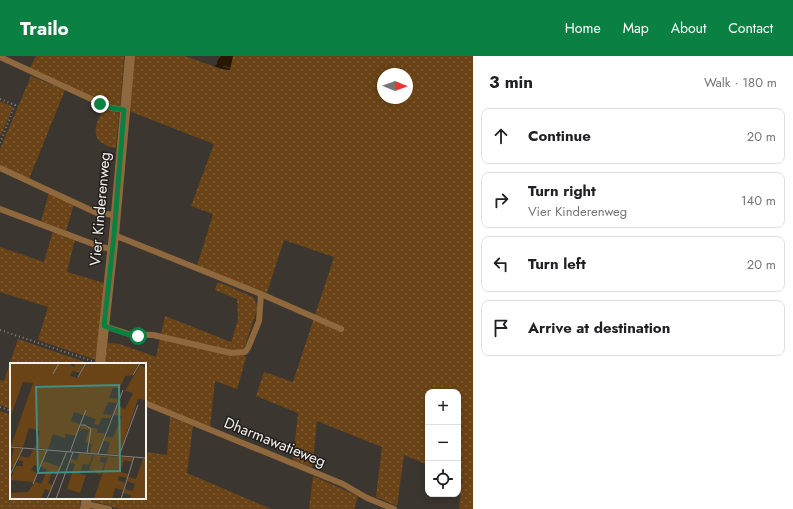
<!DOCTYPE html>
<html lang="en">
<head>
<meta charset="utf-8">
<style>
  :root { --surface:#fff; --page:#f2f2f2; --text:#202124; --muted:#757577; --line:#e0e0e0; --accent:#0b8043 }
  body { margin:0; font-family:Jost,sans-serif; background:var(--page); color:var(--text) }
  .controls { position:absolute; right:12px; bottom:12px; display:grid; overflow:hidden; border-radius:8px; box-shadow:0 2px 10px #0003 }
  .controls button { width:36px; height:36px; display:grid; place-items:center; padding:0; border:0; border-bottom:1px solid var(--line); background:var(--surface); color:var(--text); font:20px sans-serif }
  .compass { position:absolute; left:377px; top:12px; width:36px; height:36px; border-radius:50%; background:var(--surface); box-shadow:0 2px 10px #0003; rotate:91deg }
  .stop { position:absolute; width:12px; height:12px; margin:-9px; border:3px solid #0b8043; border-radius:50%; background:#fff }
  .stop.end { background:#0b8043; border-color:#fff; box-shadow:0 1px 4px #0008 }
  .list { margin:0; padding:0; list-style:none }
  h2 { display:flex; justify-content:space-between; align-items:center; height:52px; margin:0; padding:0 16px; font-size:17px }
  h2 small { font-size:13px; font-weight:400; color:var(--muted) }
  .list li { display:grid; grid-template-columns:26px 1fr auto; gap:12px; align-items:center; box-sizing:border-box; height:56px; margin:0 8px 8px; padding:0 8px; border:1px solid var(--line); border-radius:8px }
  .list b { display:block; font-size:15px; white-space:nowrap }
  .list p { margin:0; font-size:13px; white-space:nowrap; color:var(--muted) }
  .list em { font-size:13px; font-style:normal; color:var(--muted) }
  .icon { flex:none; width:22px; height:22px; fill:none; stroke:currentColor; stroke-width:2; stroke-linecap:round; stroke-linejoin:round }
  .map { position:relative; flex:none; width:473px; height:453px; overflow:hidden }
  header { display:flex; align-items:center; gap:24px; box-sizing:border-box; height:56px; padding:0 20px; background:var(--accent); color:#fff }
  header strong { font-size:19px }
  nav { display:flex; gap:22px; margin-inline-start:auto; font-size:14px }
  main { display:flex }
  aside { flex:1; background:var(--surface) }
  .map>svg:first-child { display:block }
  .grass { fill:url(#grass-dots); fill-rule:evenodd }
  .water { fill:url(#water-ripples) }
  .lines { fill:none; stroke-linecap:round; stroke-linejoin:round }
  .path { stroke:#85807a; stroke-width:2; stroke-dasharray:1 3; stroke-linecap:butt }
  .lane { stroke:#90683d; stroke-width:6 }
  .street { stroke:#90683d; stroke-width:10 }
  .route { stroke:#0b8043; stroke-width:5 }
  .labels { text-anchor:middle; stroke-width:3; stroke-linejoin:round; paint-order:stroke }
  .street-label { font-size:15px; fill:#f5f1ed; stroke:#211e1b }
  .inset-road { fill:none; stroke:#86817c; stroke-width:1 }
  .view { fill:#3d8f87; fill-opacity:0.15; stroke:#3d8f87; stroke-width:2 }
  .inset-edge { fill:none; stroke:#f5f1ed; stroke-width:2 }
</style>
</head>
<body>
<header>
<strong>Trailo</strong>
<nav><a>Home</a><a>Map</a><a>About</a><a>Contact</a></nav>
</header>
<main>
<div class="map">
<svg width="473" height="453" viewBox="0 0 473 453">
  <defs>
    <pattern id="grass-dots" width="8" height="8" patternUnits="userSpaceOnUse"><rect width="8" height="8" fill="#6a4416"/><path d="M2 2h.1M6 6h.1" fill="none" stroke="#805f38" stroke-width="1.8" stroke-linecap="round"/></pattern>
    <pattern id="water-ripples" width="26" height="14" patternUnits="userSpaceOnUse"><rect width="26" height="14" fill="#2a1702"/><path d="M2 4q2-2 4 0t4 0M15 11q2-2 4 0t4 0" fill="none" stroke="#4a3927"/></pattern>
  </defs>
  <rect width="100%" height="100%" fill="#3c3630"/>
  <g class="grass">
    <polygon points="36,0 124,0 120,50 113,50 30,12"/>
    <path d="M 135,0 L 185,0 L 221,13 L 230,14 L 233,0 L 473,0 L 473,453 L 459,453 L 462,423 L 458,421 L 458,336 L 428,336 L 428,409 L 404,399 L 397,450 L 376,441 L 382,391 L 317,365 L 312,412 L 293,404 L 298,357 L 256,340 L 264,316 L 293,326 L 334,201 L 284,184 L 267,237 L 197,210 L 213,158 L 191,150 L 214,88 L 129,55 ZM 383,18 L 407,18 L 407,42 L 383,42 Z"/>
    <polygon points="31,20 65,34 29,123 0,110 0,93"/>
    <polygon points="0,45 13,51 1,79 0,79"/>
    <path d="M 103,52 L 119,57 L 116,92 C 112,92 109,91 106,89 C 88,81 98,65 103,52 Z"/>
    <polygon points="49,137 74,148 66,175 41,165"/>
    <polygon points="53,175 75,183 67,216 104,227 97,302 93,303 38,284 48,251 0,236 0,191 44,206"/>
    <polygon points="217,227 221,227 253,241 257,249 257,254 243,295 243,298 246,302 237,333 215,325 210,371 145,344 145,308 105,308 107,287 120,288 156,301 165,260 231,286 238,264 237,243 215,234"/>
    <polygon points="18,283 91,308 92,308 11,308 11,353 0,349 0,324 4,325"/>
    <polygon points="0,355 11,359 11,442 81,442 80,453 0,453"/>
    <polygon points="170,361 193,370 187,417 271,453 119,453 108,449 91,445 91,442 145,442 145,396 167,399"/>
    <polygon points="313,420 358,440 354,453 309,453"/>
  </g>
  <polygon class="water" points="221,0 233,0 230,14 222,13 214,10 217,8 217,5"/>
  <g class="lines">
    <g class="path">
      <polyline points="0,43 15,49 0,87"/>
      <polyline points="0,274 92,305"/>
      <polyline points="0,351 11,355"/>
    </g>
    <g class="lane">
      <polyline points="0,1 100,47 112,52 124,54"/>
      <polyline points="0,112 97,157 115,159"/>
      <polyline points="0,153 101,191 112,193"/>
      <polyline points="261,238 341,273"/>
      <polyline points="104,270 129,278 153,279 231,297 245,296 248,292 259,265 261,238 114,179"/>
      <polyline points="145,347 343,428 367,442 394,453"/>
      <polyline points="86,448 109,453"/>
    </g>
    <g class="street">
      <polyline points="100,308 114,179 130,0"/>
      <polyline points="85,453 87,442"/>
    </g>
  </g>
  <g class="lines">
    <polyline class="route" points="100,48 112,52 124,54 114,179 104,270 123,277 138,280"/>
  </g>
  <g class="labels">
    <g class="street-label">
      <text transform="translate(100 153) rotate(-85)" y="5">Vier Kinderenweg</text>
      <text transform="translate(275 386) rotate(22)" y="5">Dharmawatieweg</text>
    </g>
  </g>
  <g transform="translate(10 307)">
    <rect width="136" height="136" fill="#3c3630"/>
    <path d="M 0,0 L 59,0 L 64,4 L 66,0 L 75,0 L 70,10 L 62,8 L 61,10 L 60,13 L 68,15 L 76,0 L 129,0 L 122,12 L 115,13 L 110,25 L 103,25 L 99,35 L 109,36 L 107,40 L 98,39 L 93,51 L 102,52 L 100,55 L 92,55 L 89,62 L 84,61 L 86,56 L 64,49 L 61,58 L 70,61 L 66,73 L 56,71 L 55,75 L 43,71 L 38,86 L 25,85 L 30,68 L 19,65 L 13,84 L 1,83 L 23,20 L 13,19 L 0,55 ZM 130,2 L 136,5 L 136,37 L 128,36 L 109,92 L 97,91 L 100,79 L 93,78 L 95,74 L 103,74 L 112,53 L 103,52 L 107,43 L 115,46 L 123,30 L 115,28 ZM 72,62 L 88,66 L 87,70 L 95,70 L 88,90 L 80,90 L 82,81 L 75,79 L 79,67 L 72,66 L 69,70 ZM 4,85 L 12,86 L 4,104 L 0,104 ZM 23,87 L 37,88 L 30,104 L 24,102 L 21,107 L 27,110 L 24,119 L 0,117 L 6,103 L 13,103 L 13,98 L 8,97 L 10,93 L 19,95 ZM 69,90 L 83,92 L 79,102 L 73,101 L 70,111 L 76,112 L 70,130 L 57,126 L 65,101 L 60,100 L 61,96 L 67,97 ZM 84,92 L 97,93 L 96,95 L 91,94 L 90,98 L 95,100 L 90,112 L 79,106 ZM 98,93 L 123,95 L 122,99 L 114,97 L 110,109 L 118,111 L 117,115 L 109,113 L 108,117 L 115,120 L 113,127 L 105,125 L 102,136 L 84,136 ZM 133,96 L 136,96 L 136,136 L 120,136 L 121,132 L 113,130 L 115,126 L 123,128 L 125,121 L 117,118 L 118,114 L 126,116 ZM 34,98 L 50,104 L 47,111 L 31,104 ZM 37,107 L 42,109 L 38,120 L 42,122 L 40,128 L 35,126 L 31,136 L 0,136 L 0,130 L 18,129 L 25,119 L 31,121 L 30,124 Z" fill="#6a4416"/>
    <path class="inset-road" d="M 43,11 L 49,0M 123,12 L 130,0M 68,14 L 76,0M 70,62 L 76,47M 0,84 L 136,95M 60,89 L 70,62 L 75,62 L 81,66 L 77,90M 88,91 L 113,27M 109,93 L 128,42M 0,112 L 13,85M 23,121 L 37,87M 37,136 L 57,88M 46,136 L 63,89M 111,136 L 124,94"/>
    <path class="view" d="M 109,22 L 110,108 L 28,110 L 26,24 Z"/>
    <rect width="136" height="136" class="inset-edge"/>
  </g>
</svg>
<div class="controls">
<button>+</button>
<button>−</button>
<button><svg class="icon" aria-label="locate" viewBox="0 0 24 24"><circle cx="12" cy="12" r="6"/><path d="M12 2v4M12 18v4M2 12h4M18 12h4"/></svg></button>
</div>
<svg class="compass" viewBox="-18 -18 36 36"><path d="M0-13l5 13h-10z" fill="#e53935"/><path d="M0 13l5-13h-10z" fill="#757577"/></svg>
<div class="stop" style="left:138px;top:280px"></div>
<div class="stop end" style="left:100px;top:48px"></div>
</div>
<aside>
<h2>3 min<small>Walk · 180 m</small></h2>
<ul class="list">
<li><svg class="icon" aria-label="ahead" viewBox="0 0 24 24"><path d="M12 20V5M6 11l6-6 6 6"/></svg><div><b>Continue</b></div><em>20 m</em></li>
<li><svg class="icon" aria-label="right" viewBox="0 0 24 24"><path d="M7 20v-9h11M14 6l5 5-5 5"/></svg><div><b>Turn right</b><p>Vier Kinderenweg</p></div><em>140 m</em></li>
<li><svg class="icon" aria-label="left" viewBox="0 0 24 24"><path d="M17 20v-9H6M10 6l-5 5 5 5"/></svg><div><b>Turn left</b></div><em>20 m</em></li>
<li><svg class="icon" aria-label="arrive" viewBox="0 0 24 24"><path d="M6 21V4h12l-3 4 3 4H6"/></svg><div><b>Arrive at destination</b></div></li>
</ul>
</aside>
</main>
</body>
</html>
